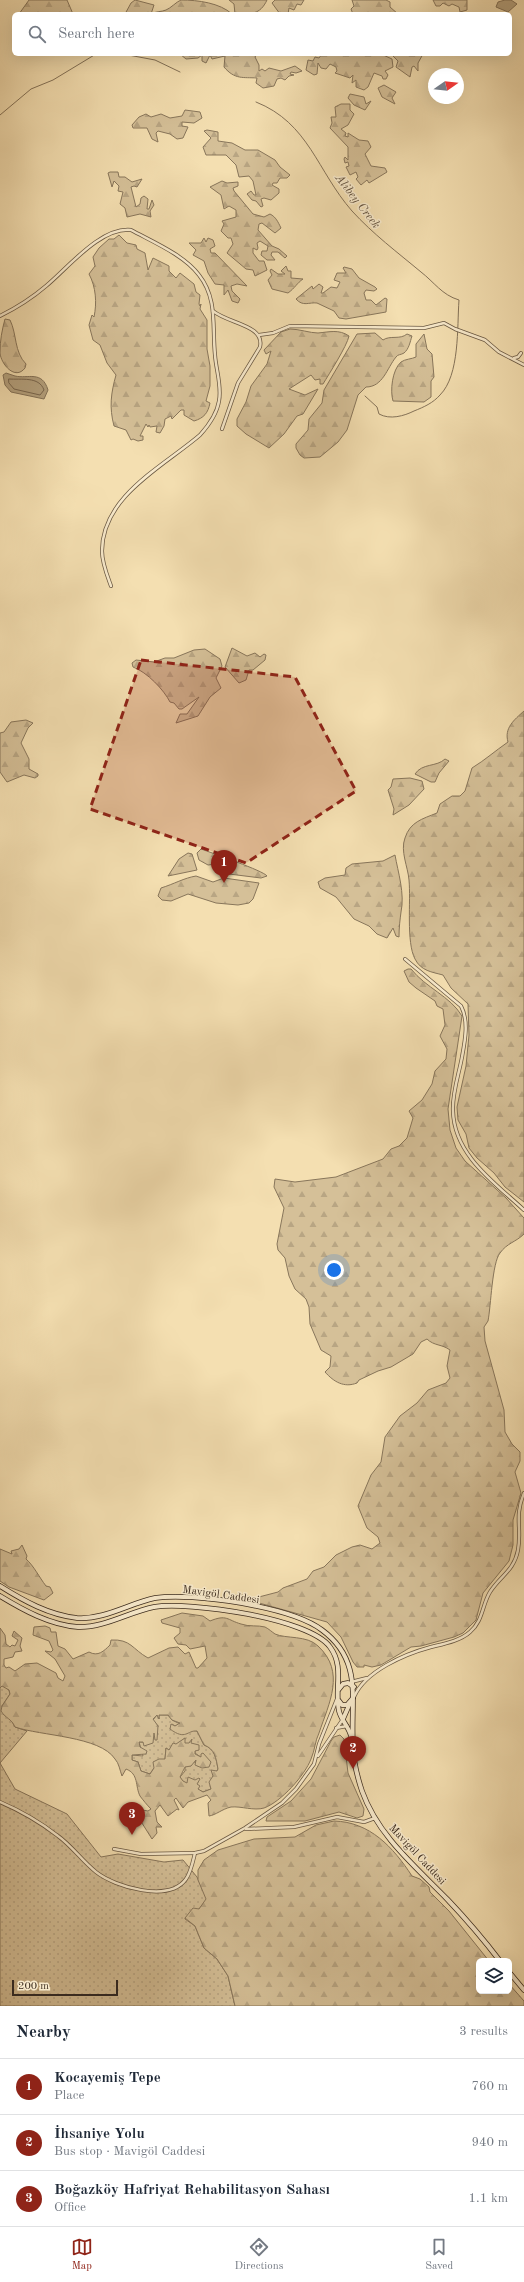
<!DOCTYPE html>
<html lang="en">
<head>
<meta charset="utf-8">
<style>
  :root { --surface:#fff; --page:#f6f6f7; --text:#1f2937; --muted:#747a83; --line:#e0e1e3; --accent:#8f2418 }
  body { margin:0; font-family:"Old Standard TT",serif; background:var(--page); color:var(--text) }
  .controls { position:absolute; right:12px; bottom:12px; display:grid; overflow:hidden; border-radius:6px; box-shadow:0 4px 16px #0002 }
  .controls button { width:36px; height:36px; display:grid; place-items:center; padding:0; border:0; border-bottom:1px solid var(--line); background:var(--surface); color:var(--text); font:20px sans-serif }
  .compass { position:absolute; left:428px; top:68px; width:36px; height:36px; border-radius:50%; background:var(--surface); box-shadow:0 4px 16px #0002; rotate:76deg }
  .scale { position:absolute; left:12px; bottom:10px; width:106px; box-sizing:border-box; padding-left:4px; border:2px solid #3b2b1e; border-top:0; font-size:11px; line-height:14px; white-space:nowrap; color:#3b2b1e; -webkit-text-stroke:3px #f8eacc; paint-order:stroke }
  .you { position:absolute; left:334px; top:1270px; width:14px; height:14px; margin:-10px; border:3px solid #fff; border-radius:50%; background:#1a73e8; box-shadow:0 0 0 6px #1a73e833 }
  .badge { display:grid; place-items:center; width:26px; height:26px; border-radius:50%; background:var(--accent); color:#fff; font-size:13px; font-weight:700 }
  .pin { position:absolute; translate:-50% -33px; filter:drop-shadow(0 1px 2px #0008) }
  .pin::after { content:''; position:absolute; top:21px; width:14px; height:12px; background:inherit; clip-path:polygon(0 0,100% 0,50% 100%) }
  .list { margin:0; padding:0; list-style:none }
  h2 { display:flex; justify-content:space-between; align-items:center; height:52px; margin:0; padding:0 16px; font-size:17px }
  h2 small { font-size:13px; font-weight:400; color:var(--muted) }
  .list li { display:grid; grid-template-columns:26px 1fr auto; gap:12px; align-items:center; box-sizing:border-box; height:56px; padding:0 16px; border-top:1px solid var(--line) }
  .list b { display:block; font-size:15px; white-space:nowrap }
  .list p { margin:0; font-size:13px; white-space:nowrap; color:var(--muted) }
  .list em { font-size:13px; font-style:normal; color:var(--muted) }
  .icon { flex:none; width:22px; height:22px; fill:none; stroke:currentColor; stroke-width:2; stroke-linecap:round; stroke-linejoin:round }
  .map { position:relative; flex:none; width:524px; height:2006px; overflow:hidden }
  .search { position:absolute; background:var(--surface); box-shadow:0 4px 16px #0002; left:12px; right:12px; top:12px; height:44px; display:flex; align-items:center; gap:10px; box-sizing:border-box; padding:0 14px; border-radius:6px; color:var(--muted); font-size:15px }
  .sheet { height:220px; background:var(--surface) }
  nav { display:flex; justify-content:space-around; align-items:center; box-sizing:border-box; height:56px; border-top:1px solid var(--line); background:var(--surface); font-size:11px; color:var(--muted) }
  nav a { display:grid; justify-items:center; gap:2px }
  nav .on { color:var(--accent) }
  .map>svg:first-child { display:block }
  .grass { fill:url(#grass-dots); stroke:#88765b }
  .forest { fill:url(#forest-firs); stroke:#88765b; fill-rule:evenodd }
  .water { fill:#b5a27f; stroke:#847258 }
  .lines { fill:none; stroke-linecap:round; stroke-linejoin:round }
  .shore { stroke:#78664e; stroke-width:1 }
  .stream { stroke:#847258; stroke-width:1 }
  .street-casing { stroke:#695843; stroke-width:4 }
  .secondary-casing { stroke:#3b2b1e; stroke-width:5.5 }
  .street { stroke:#f8eacc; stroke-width:2.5 }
  .secondary { stroke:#f8eacc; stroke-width:4 }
  .marked { fill:#8f2418; fill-opacity:0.2; stroke:#8f2418; stroke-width:3; stroke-dasharray:8 5; stroke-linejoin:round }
  .labels { text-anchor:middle; stroke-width:3; stroke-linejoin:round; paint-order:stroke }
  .street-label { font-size:11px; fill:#3b2b1e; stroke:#f8eacc }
  .water-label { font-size:12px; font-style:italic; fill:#604f3b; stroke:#f8eacc }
</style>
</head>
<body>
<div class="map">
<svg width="524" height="2006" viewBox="0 0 524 2006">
  <defs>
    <pattern id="grass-dots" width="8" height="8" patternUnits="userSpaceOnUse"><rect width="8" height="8" fill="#d5c098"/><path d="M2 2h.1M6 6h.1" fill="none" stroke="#b8a583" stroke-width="1.8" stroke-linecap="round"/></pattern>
    <pattern id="forest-firs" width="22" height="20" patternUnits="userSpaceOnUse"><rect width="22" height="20" fill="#d5c098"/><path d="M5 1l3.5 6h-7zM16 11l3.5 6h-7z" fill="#b8a583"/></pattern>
  </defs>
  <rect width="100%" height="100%" fill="#f4dfb1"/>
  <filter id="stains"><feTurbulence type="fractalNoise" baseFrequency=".005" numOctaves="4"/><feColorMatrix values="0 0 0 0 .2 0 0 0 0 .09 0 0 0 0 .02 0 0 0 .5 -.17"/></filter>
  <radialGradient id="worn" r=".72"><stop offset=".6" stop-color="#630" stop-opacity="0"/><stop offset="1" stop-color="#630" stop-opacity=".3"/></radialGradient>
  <g class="grass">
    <polygon points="2,1685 9,1690 10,1694 2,1706 4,1715 11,1719 15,1727 27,1731 0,1763 15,1789 67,1814 101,1857 118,1854 164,1862 183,1860 197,1877 207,1899 199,1909 185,1918 185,1919 195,1926 204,1948 217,1959 228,1976 235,2006 0,2006 0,1688"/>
    <path d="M 157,1715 L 159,1719 L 159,1715 L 168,1715 L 172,1720 L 180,1724 L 175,1726 L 172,1724 L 170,1729 L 197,1731 L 204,1745 C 215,1749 216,1758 218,1769 L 213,1776 L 211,1789 L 203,1792 L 182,1781 L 180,1777 L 185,1771 L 185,1767 L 202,1758 L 195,1753 L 195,1746 L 184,1743 L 185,1738 L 169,1750 L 166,1748 L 165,1759 L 154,1768 L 150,1774 L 141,1771 L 138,1762 L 132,1760 L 132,1755 L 143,1756 L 139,1742 L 143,1742 L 154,1733 L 155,1735 L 158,1726 L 153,1720 Z"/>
  </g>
  <g class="forest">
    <polygon points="29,0 67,0 73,14 19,14"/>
    <path d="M 135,0 L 154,5 L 151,14 C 157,11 161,12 166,10 C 171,8 176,2 181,0 C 198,0 220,3 232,14 L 125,14 L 131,3 Z"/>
    <path d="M 229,0 L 267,0 C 260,15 251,14 235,14 L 234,4 Z"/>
    <polygon points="275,0 304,0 301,5 297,4 294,10 289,8 288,14 280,14 272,3"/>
    <polygon points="352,0 386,0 390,2 390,7 398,14 353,14 351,9 354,6"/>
    <polygon points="433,0 467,0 467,10 460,12 459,7 452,4 449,6 443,3 440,6 436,6"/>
    <path d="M 180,54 L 257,54 L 255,57 L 259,65 L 259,71 L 262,69 L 265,71 L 269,68 L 281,71 L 295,66 L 302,71 L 296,73 L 291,72 L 290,74 L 294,75 L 289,76 L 285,80 L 281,78 L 277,79 L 274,86 L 263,88 L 256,83 L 257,78 C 243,77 235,80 224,67 L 225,56 L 212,59 L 210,55 L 206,63 L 202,61 L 202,55 L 198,58 L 186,59 Z"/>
    <polygon points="322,54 381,54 392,59 393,67 385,71 388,75 386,79 383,79 382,76 374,73 368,87 364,90 356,87 356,80 352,83 353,75 350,78 335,73 337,71 336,67 330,64 326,69 321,68 318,63 317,74 314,75 306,70 308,60 313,61 315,57 319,58"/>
    <polygon points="391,54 423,54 418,63 418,71 414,66 412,67 410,77 396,67 398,61"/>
    <polygon points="384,85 396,92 392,98 395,104 382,97 378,88"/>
    <polygon points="350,94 364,97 366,104 371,101 365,110 354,105 348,98"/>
    <polygon points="341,104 350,104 350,110 354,114 348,125 341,129 346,133 345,136 348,137 348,133 359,140 368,141 371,147 365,154 371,166 385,168 387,172 369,183 367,180 361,185 356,179 358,177 356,172 350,175 346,167 349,166 348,162 345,163 344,159 345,157 348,160 348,147 330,128 332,123 331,117 336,117 335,107"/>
    <polygon points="185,110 200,112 202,118 194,123 182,122 182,126 188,127 183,138 177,139 170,134 158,131 156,133 158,142 152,139 147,128 133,128 132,125 139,117 146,114 151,117 161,114 170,118 182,116"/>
    <polygon points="207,130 218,132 218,141 232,143 245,150 258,150 275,160 280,167 290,175 287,178 280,178 277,183 273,183 272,185 279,189 279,193 271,200 264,198 261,199 263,206 261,207 256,201 252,200 247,194 251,191 254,195 256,195 253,181 249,176 239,177 236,165 226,155 206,155 203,147 211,138 204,131"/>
    <polygon points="110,172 118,172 119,177 125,177 132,182 142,179 137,187 134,186 131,187 136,207 140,204 141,198 144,196 148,199 147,209 149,209 152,200 154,205 150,211 151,217 140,214 127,217 125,208 120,204 123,192 118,191 119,186 114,181 112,187 108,173"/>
    <path d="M 222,181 L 227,183 L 238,182 L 238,186 L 233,188 L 234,191 L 253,214 L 264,217 L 270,214 C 276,217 278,222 281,228 L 275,233 L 262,223 L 259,224 L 258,230 L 272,246 L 279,249 L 287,256 L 285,258 L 278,252 L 272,252 L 271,255 L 275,260 L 267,260 L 261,255 L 262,251 L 267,251 L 268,246 L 260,241 L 257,243 L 258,248 L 257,250 L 253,248 L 253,253 L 259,261 L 264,261 L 267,270 L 255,276 L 253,270 L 246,269 L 227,253 L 233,244 L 231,238 L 228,238 L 221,231 L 224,224 L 222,221 L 236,217 L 236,210 L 229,206 L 224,209 L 221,195 L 210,187 Z"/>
    <path d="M 119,235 L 127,243 L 136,245 L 137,249 L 145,253 L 148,270 L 153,258 L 169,266 L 169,271 L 176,278 L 180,273 L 194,284 L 196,292 L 200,295 L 199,304 L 200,306 L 201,304 L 200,309 L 207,320 L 207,349 L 210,366 L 210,386 L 206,401 L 210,403 C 208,413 204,418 194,421 L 184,415 L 184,410 L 181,410 L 172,419 L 171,416 L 165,419 L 164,426 L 160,433 L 156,432 L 157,426 L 150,427 L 149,425 L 148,427 L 146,424 L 140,436 L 143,436 L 143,440 L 138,441 L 133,439 L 131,440 L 126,430 L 114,426 C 109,407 111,393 116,375 L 107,363 L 100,345 L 93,340 L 89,325 L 92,315 L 94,317 C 97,303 96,287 89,274 L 95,266 L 93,257 L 99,248 L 109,239 L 114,239 Z"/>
    <polygon points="204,238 206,242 208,238 213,240 215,246 210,249 211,253 215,253 247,286 237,284 231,286 232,291 240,299 238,303 232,301 228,290 224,295 224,285 215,284 208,273 204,261 193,255 196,250 189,243 201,243"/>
    <path d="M 286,266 L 288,271 L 291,271 L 291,278 L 303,279 C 297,283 295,288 288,293 L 272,289 L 268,280 L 272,275 L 270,271 L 271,269 L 278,274 L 285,274 L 281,271 Z"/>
    <path d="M 344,267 L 352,269 L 359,278 L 375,287 L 377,289 L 374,291 L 366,290 L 364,293 L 366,300 L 371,300 L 376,305 L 385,298 L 387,299 L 386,312 L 346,319 L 339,318 L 334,311 L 317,303 C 309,302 303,307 296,299 L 312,286 L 313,289 L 319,284 L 323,287 L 321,293 L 323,293 L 331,287 L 337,288 L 340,282 L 334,280 L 337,273 L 346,273 L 343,268 Z"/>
    <path d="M 5,319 L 10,320 C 17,334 14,352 26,364 L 25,368 C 15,381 1,364 0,353 C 0,340 2,330 5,319 Z"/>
    <path d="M 290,329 C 299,329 310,333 318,333 C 329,332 339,329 349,336 C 347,346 329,374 323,384 L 320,384 L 320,379 L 315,380 L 311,375 L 289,389 L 305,395 L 318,389 L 303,414 L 297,416 L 284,434 L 269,448 L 246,434 L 237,426 L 237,419 L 246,402 L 251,386 L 267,364 L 271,351 L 266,354 L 264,350 L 281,332 Z"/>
    <path d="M 375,333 L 383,340 C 390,335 400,340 407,334 L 412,336 C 410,342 409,349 404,353 C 401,355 398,354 396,357 C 387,368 383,387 366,387 L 358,395 L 347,430 L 338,442 L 320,457 L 304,458 L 300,455 L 296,448 L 296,444 L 308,430 L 309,419 L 322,403 L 324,390 L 357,334 Z"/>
    <path d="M 424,334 L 427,349 L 432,354 L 434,377 L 431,381 L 431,397 L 424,402 L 393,401 C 390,391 392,370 401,362 C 405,359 412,359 416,357 L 416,344 Z"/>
    <polygon points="232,648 247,656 255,653 260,657 264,654 266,655 265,660 253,670 249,670 246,680 239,683 225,667"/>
    <path d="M 205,649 L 220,659 L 222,666 L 216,678 L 221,688 L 210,697 L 198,716 L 176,723 L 180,714 L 187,714 L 199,697 L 182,709 L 179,709 L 174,703 L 170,702 C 164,690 147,672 133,667 L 132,663 L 136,660 L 154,662 L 165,658 L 174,658 L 194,650 Z"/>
    <path d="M 524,711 L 524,1202 L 505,1187 L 494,1173 L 477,1158 L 469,1148 L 466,1134 L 458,1120 L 457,1107 L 466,1066 L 469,1035 L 468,1004 L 451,988 L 443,975 C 432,972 421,971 415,959 C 406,942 411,901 409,880 C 408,867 400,851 405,838 C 410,822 422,819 437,813 L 440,804 L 452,796 L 460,796 L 465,791 L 472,768 C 485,760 495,751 508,742 C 504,728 514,720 524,711 Z"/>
    <polygon points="26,720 33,723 28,728 21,743 29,759 29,769 38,774 38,776 35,778 24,775 7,782 0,772 0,733 4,732 11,722"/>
    <path d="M 445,759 L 449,761 L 439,773 L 435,782 L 431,782 L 415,774 C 422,763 437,767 445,759 Z"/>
    <polygon points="410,778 422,781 424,789 409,805 393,815 394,809 388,790 391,787 393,779"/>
    <path d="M 201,849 C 212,853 264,871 267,876 L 261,878 L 221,873 L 217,864 L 208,865 L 199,860 L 197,853 Z"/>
    <polygon points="188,853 192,854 197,870 168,876 179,859"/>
    <path d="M 395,855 C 398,872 405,894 401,912 C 400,920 399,927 399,937 L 396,936 L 393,928 L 387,938 L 377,934 L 369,926 L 354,919 L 336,897 L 320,888 L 318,882 L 325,878 L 345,875 L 346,868 L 352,864 L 383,861 Z"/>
    <path d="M 196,876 L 213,882 L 224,878 L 259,883 L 253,899 L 249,903 L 238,905 L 216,903 L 188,894 L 171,901 L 162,900 L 158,896 L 161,888 C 174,884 184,878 196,876 Z"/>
    <path d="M 408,969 L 411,969 C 426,988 450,996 462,1016 L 448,1109 L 450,1130 L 456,1148 L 465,1161 L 506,1198 L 524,1218 L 524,1234 C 516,1242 507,1243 500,1253 C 492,1263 491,1306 488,1321 L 484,1327 L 485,1341 L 504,1410 L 505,1432 L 512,1444 L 520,1452 L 520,1461 L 515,1472 L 521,1493 L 513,1520 L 513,1545 L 509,1561 L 483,1593 L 476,1620 L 463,1633 L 454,1637 L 421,1646 L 411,1647 L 381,1665 L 372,1667 L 364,1665 L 364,1667 L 357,1667 L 353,1662 L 341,1637 L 327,1622 L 234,1596 L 238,1594 L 255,1598 L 278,1592 L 283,1588 L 307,1579 L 313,1571 L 324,1567 L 336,1555 L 352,1547 L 360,1545 L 372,1549 L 380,1543 L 378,1537 L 367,1528 L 358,1506 L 371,1475 L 381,1462 L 385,1437 L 400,1416 L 417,1403 L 428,1390 L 446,1383 L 450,1378 L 447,1366 L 450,1350 C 442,1344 434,1346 427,1339 L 421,1342 L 413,1354 L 391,1367 L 378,1371 L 359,1380 L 357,1383 C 344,1388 334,1382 325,1372 L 330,1367 L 331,1356 L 321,1350 L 310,1324 L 309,1307 L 306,1299 L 295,1289 L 289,1276 L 285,1258 L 278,1250 L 277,1244 L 284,1208 L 274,1187 L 275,1179 L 295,1182 L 336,1177 L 383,1159 L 391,1149 L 399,1146 L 407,1138 L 413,1118 L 409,1111 L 422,1100 L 432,1084 L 435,1071 L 446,1059 L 447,1049 L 440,1036 L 445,1025 L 443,1009 L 437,1006 L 435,1001 L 416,988 L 409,982 L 404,971 Z"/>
    <path d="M 22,1545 L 27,1556 L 26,1559 C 34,1566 39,1577 46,1586 L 50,1587 L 53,1593 L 44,1600 L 9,1587 L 0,1581 L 0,1549 L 12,1554 L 11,1551 L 19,1549 Z"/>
    <path d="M 182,1613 L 203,1616 L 210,1621 C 227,1614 227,1620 241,1624 C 249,1627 258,1625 265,1627 C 269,1629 272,1632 275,1634 C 286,1639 307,1635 318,1646 C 346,1672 329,1703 319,1733 C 315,1741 315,1750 311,1759 C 305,1775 281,1802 264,1808 C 254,1811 241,1806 231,1807 C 222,1809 216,1815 209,1816 L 208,1803 L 211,1800 L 207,1795 L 188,1802 L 183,1808 L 176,1798 L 174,1800 L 179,1810 L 177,1809 L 168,1816 L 160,1805 L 155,1811 L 157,1822 L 162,1827 L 156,1827 L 157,1833 L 152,1839 L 135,1812 L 137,1809 L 148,1811 L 151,1809 C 147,1805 143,1800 140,1796 C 135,1786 139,1774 126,1769 L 122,1776 C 120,1771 119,1763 115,1759 C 100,1736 41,1736 15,1727 C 11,1718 6,1719 1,1711 L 2,1706 L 10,1694 L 9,1690 L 2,1686 L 0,1688 L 0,1628 L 5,1635 L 6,1644 L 10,1647 L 12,1645 L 15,1646 L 18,1640 L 12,1636 L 14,1631 L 22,1638 L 20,1646 L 22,1651 L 15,1652 L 13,1657 L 4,1659 L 4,1665 L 6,1668 L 9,1667 L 15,1671 L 25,1664 L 37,1663 L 56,1673 L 58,1678 L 63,1681 L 65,1676 L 55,1659 L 45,1651 L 51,1652 L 53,1650 L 49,1641 L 33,1635 L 34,1627 L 45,1626 L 50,1628 L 51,1632 L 56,1632 L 58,1646 L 65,1649 L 73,1659 L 89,1652 C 98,1657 104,1651 110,1645 L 111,1640 C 131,1639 132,1649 148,1658 L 169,1648 L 178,1647 L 185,1654 L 189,1652 L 196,1668 L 198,1668 L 207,1658 L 205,1646 L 190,1649 L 186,1645 L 178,1644 L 174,1638 L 180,1633 L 180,1628 L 162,1623 L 161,1620 ZM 157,1715 L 159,1719 L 159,1715 L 168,1715 L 172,1720 L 180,1723 L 175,1726 L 171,1724 L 170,1729 C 186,1741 187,1730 197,1731 L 204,1745 C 215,1749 216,1758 218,1769 L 217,1771 L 211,1770 L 213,1776 L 209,1782 L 211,1789 L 203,1792 L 198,1789 L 200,1786 L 197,1784 L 200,1779 L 199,1778 L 195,1780 L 188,1777 L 187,1783 L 183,1781 L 180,1777 L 185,1767 L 191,1766 L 196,1760 L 195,1765 L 202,1768 L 209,1767 L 211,1762 L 203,1753 L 201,1754 L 201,1757 L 195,1754 L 195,1751 L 199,1750 L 199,1745 L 191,1743 L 192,1739 L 189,1743 L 185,1743 L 185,1738 L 176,1744 L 173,1743 L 169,1750 L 166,1748 L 165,1759 L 159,1759 L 153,1762 L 154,1768 L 150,1774 L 141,1771 L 138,1762 L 132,1760 L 132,1755 L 146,1754 L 147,1751 L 140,1747 L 139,1742 L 143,1742 L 144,1746 L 153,1743 L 154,1733 L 155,1740 L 157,1740 L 158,1726 L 153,1719 Z"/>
    <polygon points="340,1735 344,1739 348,1773 364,1809 363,1816 357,1818 339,1812 305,1821 266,1821 267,1817 291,1801 311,1779 331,1741 334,1737"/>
    <path d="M 334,1821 C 370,1822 393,1847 412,1876 L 420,1879 L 429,1887 L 430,1892 L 449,1911 L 489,1961 L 479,1961 L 479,1991 L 509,1991 L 509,1984 L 524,2001 L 524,2006 L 235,2006 L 228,1976 L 217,1959 L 204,1948 L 195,1926 L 185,1918 L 193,1908 L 199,1909 L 206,1899 L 198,1880 L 198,1870 L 204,1860 L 218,1850 L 254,1839 L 295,1837 L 316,1825 Z"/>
  </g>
  <g class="water">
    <polygon points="505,0 511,0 517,4 508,12 496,7 498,2"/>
    <path d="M 6,373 C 9,374 12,375 15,376 C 28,379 42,370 48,390 L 44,399 L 11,392 L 5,385 L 3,375 Z"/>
  </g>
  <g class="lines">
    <path class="shore" d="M 9,379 C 21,380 39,376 44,390 L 40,395 L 14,389 L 9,383 Z"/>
    <g class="stream">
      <polyline points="123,54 155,60 180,72"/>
      <path d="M 256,102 C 309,123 317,171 352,211 C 373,234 397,252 421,272 C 434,282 442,295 459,300 C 457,327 460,375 440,395 C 433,403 424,407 414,411 C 404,416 390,420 379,414 L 377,407 L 365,396"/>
      <polyline points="0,115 31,89 53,80 96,54"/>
    </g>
    <g class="street-casing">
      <g id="street">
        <path d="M 213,311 C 229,324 265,325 260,347 L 238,383 L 222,429"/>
        <path d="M 0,316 C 16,308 32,298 46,286 C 68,268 100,227 131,230 C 153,242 184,255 199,275 C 218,299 212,327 215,355 C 216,370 222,386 219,401 C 217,414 209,425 200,435 C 164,466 102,496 102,551 C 102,563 107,575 111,586"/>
        <polyline points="259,335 273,333 290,326 424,328 444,323 455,329 485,340 499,352 524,365"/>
        <polyline points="514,358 518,357 521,353"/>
        <path d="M 405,959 L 461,1006 C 469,1021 465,1041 462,1057 C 459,1074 452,1093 453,1111 C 454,1155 495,1183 524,1210"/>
        <polyline points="351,1682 367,1678"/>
        <path d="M 354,1697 C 365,1671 405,1654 431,1647 C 443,1644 460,1641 470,1632 C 483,1621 482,1605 490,1592 C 500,1576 514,1571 518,1550 C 522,1528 514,1517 524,1493"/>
        <polyline points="336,1728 347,1726"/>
        <polyline points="318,1756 343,1719"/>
        <path d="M 0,1802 C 21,1811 40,1822 58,1836 C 72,1846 82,1861 96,1872 C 115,1887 169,1903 186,1879 C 191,1872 193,1861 195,1853"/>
        <polyline points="246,1829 294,1827 337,1817 364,1822 375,1818"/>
        <polyline points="114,1849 141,1854 195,1853 204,1851 245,1828 282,1803 296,1789 314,1764 319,1744 337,1699"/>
      </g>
    </g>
    <g class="secondary-casing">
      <g id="secondary">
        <path d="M 0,1586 C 24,1601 49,1615 77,1618 C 104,1620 130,1603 155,1598 C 193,1592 292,1607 322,1630 C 364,1661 350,1701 353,1745 C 353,1761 357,1776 362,1791 C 378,1836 416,1867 448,1900 C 466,1919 484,1940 500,1961"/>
        <path d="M 0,1596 C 23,1610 50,1625 78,1627 C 104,1628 129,1612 154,1607 C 188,1601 309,1618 330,1647 C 345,1667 334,1689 339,1711 C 341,1720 349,1727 351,1736"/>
        <polyline points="339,1689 343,1684 348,1683 354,1687"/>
        <polyline points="339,1701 342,1705 347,1705 353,1698"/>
        <polyline points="343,1719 350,1703"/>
        <polyline points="509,1972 524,1990"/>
      </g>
    </g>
    <use href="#street" class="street"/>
    <use href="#secondary" class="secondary"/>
  </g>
  <path class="marked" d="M 141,660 L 295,677 L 356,791 L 246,863 L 90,809 Z"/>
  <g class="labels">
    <g class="street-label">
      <text transform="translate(221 1594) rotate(8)" y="4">Mavigöl Caddesi</text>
      <text transform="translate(418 1854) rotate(47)" y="4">Mavigöl Caddesi</text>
    </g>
    <g class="water-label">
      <text transform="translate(358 201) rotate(52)" y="4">Alibey Creek</text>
    </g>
  </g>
  <rect width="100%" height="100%" filter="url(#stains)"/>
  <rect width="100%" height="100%" fill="url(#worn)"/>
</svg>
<div class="controls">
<button><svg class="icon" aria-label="layers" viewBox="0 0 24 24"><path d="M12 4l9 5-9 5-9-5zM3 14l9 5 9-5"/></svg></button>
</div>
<svg class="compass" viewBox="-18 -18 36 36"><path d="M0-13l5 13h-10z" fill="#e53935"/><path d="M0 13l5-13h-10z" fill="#747a83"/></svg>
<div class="scale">200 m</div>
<div class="you"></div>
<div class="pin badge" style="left:224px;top:883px">1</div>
<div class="pin badge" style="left:353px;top:1769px">2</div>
<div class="pin badge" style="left:132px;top:1835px">3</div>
<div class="search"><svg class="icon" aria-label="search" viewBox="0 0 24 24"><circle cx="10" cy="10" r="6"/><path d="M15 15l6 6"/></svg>Search here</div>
</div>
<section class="sheet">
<h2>Nearby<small>3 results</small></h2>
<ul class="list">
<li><span class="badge">1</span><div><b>Kocayemiş Tepe</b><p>Place</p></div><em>760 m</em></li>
<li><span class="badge">2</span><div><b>İhsaniye Yolu</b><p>Bus stop · Mavigöl Caddesi</p></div><em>940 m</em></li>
<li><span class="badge">3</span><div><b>Boğazköy Hafriyat Rehabilitasyon Sahası</b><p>Office</p></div><em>1.1 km</em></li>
</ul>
</section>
<nav>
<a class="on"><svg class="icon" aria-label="map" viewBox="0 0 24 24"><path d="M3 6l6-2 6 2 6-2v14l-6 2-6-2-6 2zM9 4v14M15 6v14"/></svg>Map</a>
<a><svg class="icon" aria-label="directions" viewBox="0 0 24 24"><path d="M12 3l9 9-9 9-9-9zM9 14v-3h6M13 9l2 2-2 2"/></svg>Directions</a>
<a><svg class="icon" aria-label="saved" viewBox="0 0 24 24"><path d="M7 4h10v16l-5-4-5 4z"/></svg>Saved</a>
</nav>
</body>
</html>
